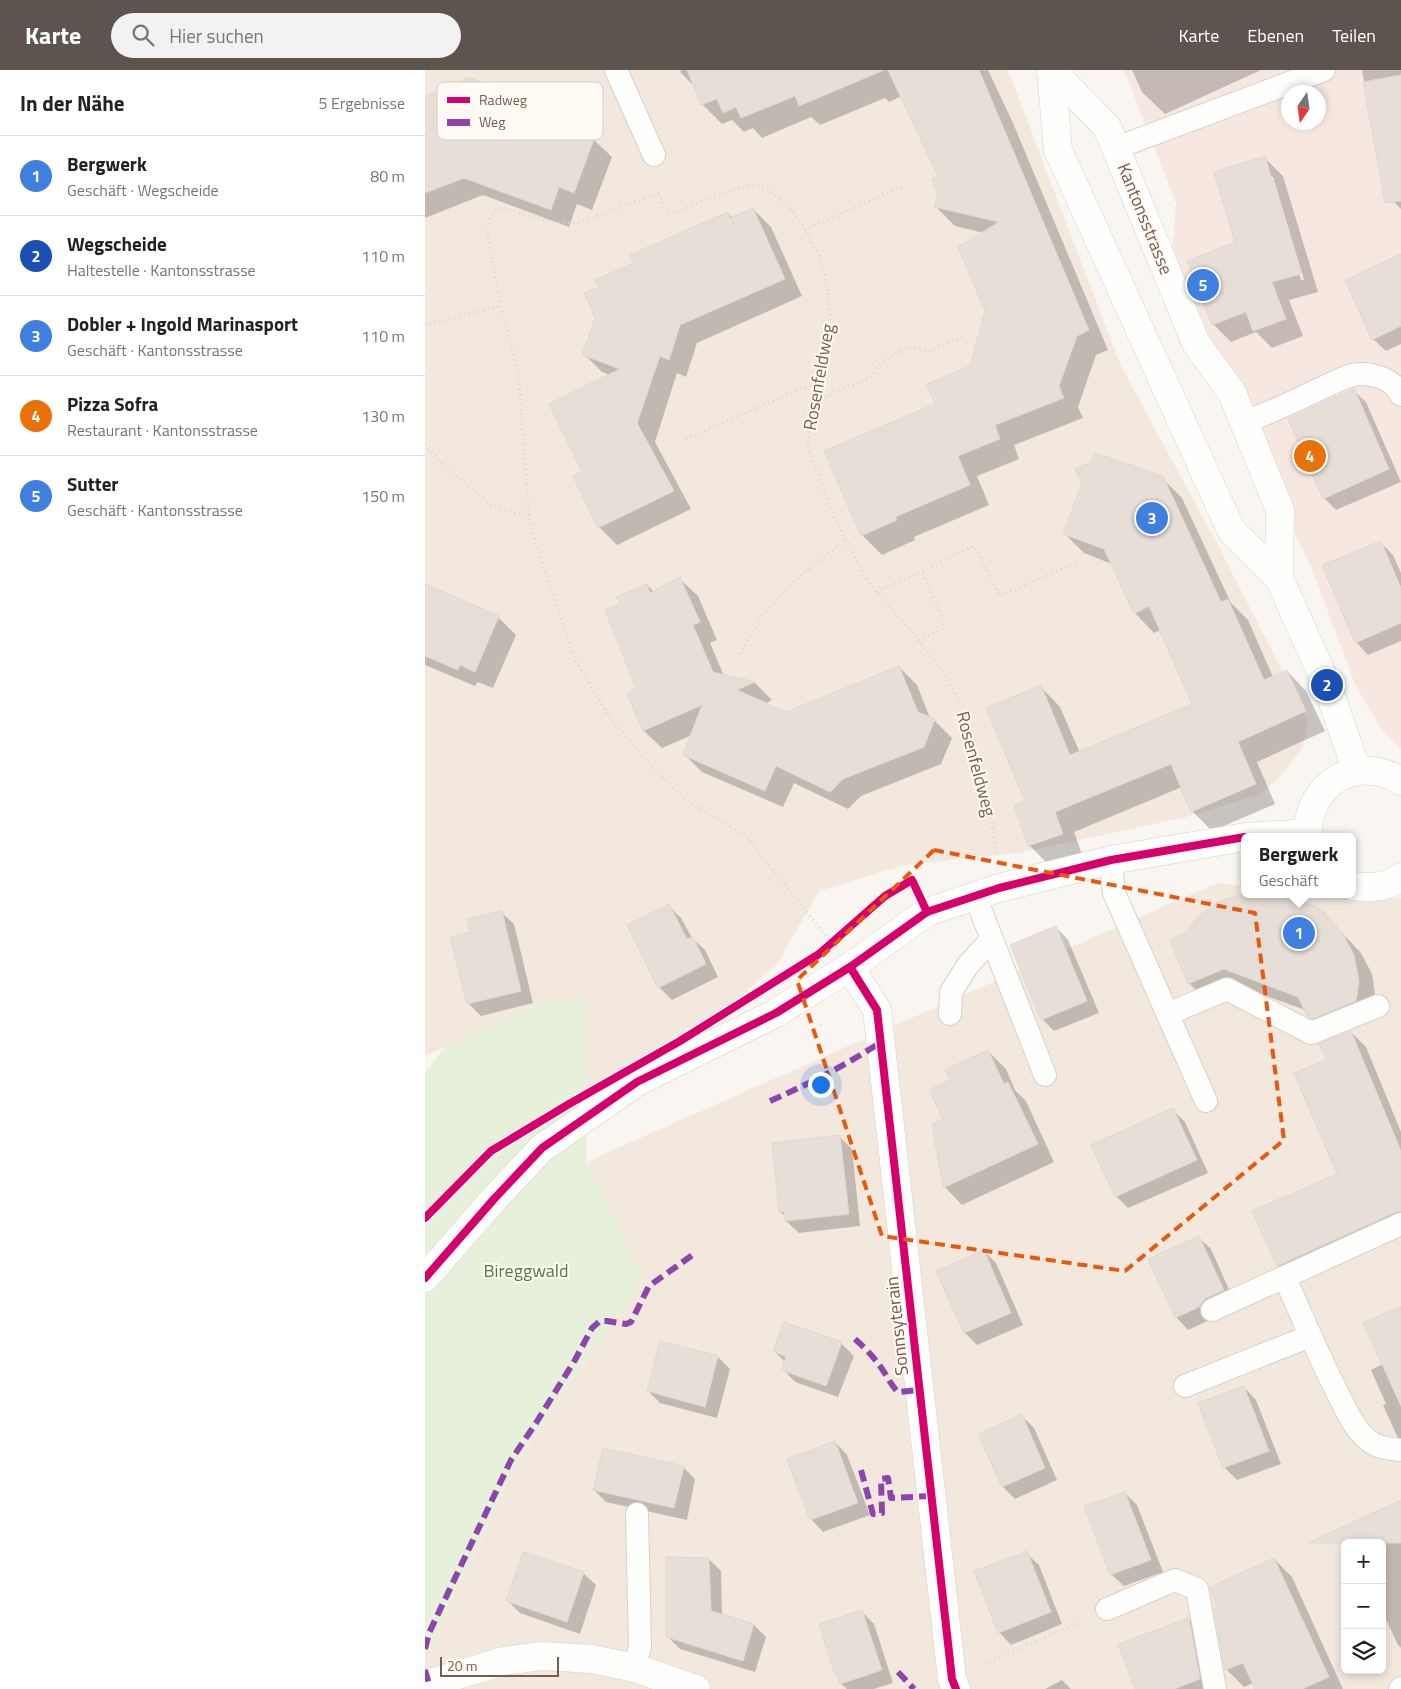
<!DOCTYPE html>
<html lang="de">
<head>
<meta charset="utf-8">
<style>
  :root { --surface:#fff; --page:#f2f2f2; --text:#222; --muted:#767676; --line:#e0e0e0; --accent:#5d544f }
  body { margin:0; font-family:"Titillium Web",sans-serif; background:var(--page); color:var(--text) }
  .controls { position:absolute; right:15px; bottom:15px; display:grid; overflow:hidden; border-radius:8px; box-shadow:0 2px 8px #0003 }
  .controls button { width:45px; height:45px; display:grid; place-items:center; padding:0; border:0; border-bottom:1px solid var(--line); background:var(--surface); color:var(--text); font:25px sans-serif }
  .compass { position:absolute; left:856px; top:15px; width:45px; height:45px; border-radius:50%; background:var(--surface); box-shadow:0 2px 8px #0003; rotate:193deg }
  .scale { position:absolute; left:15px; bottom:12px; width:119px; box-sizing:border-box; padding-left:5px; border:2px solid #7a5c4d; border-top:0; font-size:14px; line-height:18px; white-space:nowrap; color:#7a5c4d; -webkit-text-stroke:4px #fffaf3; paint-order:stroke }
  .you { position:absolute; left:395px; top:1014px; width:18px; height:18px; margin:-12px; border:4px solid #fff; border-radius:50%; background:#1a73e8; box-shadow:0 0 0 8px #1a73e833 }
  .badge { display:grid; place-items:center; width:32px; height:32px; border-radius:50%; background:var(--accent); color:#fff; font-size:16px; font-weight:700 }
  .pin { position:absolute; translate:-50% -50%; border:2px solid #fff; box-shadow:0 1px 5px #0006 }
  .popup { position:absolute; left:816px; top:763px; width:115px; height:65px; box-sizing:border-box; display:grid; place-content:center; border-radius:8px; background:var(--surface); filter:drop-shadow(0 1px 4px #0005); font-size:16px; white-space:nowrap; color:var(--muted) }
  .popup b { font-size:19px; color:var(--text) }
  .popup::after { content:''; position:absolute; left:50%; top:100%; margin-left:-10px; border:10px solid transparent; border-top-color:var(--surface) }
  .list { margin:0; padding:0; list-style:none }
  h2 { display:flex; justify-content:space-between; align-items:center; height:65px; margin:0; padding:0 20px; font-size:21px }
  h2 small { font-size:16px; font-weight:400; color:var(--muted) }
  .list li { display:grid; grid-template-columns:32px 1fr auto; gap:15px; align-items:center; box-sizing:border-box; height:80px; padding:0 20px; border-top:1px solid var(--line) }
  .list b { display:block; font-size:19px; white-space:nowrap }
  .list p { margin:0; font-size:16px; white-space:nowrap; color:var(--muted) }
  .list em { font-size:16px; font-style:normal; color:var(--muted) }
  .icon { flex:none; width:28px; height:28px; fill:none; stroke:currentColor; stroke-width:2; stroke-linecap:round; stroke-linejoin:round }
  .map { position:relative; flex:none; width:976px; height:1619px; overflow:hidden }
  header { display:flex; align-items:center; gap:30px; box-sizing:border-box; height:70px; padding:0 25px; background:var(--accent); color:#fff }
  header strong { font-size:24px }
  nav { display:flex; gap:28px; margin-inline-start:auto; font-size:18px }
  .search { width:350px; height:45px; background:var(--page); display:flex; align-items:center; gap:12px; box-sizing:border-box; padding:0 18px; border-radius:28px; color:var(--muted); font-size:19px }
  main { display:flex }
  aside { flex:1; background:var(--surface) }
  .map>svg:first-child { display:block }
  .residential { fill:#f2e8de; fill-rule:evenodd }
  .commercial { fill:#f6e8e1; fill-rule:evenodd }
  .green { fill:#e7f0db }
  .shadow { fill:#0003; fill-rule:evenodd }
  .building { fill:#e6ded7; stroke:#e2d8d2 }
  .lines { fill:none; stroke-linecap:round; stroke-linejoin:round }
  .service-casing { stroke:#d7d1cb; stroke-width:24 }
  .minor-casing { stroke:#d7d1cb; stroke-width:29 }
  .tertiary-casing { stroke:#d7d1cb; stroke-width:29 }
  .secondary-casing { stroke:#d9d2cb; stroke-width:29 }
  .path { stroke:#dcd5d0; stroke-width:3; stroke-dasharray:1 4; stroke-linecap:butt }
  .service { stroke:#fefefd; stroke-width:22 }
  .minor { stroke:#fefefd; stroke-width:28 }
  .tertiary { stroke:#fefefd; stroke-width:28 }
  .secondary { stroke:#fefefd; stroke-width:28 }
  .quiet { stroke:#8e44ad; stroke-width:6; stroke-dasharray:12 6; stroke-linecap:butt }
  .cycleway-casing { stroke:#fffaf3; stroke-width:11 }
  .cycleway { stroke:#d6006c; stroke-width:8 }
  .marked { fill:none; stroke:#e8590c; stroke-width:4; stroke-dasharray:10 6; stroke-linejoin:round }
  .labels { text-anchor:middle; stroke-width:4; stroke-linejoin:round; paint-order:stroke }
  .street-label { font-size:18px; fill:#7a5c4d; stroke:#fffaf3 }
  .park-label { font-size:18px; fill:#537a41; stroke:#fffaf3 }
  .key { fill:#fffaf3; stroke:#d7cbc1; stroke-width:1 }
  .key-label { font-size:14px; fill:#7a5c4d }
</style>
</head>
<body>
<header>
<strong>Karte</strong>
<div class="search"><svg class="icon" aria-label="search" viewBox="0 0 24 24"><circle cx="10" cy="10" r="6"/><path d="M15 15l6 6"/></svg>Hier suchen</div>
<nav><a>Karte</a><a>Ebenen</a><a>Teilen</a></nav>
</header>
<main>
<aside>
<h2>In der Nähe<small>5 Ergebnisse</small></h2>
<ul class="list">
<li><span class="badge" style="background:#3f7fe0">1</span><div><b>Bergwerk</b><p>Geschäft · Wegscheide</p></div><em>80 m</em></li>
<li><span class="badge" style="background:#1a4fb4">2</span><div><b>Wegscheide</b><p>Haltestelle · Kantonsstrasse</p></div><em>110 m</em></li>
<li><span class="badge" style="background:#3f7fe0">3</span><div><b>Dobler + Ingold Marinasport</b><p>Geschäft · Kantonsstrasse</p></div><em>110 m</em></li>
<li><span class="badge" style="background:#e8710a">4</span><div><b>Pizza Sofra</b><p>Restaurant · Kantonsstrasse</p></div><em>130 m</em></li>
<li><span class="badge" style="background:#3f7fe0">5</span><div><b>Sutter</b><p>Geschäft · Kantonsstrasse</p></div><em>150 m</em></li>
</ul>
</aside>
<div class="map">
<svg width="976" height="1619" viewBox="0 0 976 1619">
  <rect width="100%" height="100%" fill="#f9f5f0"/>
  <g class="residential">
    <polygon points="0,0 583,0 695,294 796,481 883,652 877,679 852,710 832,725 761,747 594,783 479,795 394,821 352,894 300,941 185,1011 162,1023 162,927 116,934 0,986"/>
    <path d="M 792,813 L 820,816 L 820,824 L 921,824 L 976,829 L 976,1619 L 0,1619 L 0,1582 L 5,1579 L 93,1389 L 219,1210 L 161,1092 ZM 920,1473 L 957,1473 L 957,1600 L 920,1600 Z"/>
  </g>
  <path class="commercial" d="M 699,0 L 976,0 L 976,679 L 958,661 L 932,619 L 886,497 L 819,352 L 747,183 L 751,133 ZM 864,22 L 894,22 L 894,52 L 864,52 Z"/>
  <polygon class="green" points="163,927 161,1092 219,1210 93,1389 5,1579 0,1582 0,1003 21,976 116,933"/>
  <g class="shadow">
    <polygon points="256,0 563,0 588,53 683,280 671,285 653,337 658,348 589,375 594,389 552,406 564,435 489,467 490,470 457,485 437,465 511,334 546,297 562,241 559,163 530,156 510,136 515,125 514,107 477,26 464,32 460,28 395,55 386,47 337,68 328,58 319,62 307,50 297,54 277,34 270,17 255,2"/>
    <polygon points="707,0 836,0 740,44 717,22"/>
    <polygon points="937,0 976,0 976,139 959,122"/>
    <polygon points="0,27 120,40 133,33 151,51 160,66 169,70 187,87 167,140 152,134 144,157 58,125 0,148"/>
    <path d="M 840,88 L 858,106 L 893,222 L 864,230 L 878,266 L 847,278 L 831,262 L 806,272 L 788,254 L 812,173 ZM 845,107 L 848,107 L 879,210 L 876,210 Z"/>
    <polygon points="328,139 346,157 377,226 272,273 261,307 252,303 230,372 266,439 192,475 174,457 159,402 185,305 177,302 159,284 172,248 175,217 210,194 303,143 308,148"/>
    <polygon points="976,196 976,274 961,281 948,269"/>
    <polygon points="928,320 941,332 976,412 911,440 899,428"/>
    <polygon points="737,408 757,428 806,533 823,550 848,607 862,601 881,621 900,661 832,692 850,734 787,761 767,741 757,717 649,762 657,784 624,795 604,775 602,732 616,617 635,637 655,683 769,635 736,560 729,563 710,543 687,494 659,483 639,463"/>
    <polygon points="956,473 968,485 976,503 976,571 943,585 931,572"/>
    <polygon points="255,509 273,526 292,570 285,573 299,606 330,613 347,630 340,634 361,643 474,597 492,615 505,648 509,650 527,668 516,694 436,726 423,739 369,713 358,737 277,702 259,684 267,665 237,678 219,661 204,624 212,618 197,533 222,515 229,522"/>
    <polygon points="0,515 73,547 91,565 68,618 53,612 50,616 0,595"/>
    <polygon points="244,836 256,848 267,868 280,880 293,907 247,930 234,917"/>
    <polygon points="76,842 89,854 108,933 56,946 43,933 46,863"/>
    <polygon points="898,843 936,883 947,904 951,930 901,964 883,945 880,940 817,917 782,931 764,913"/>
    <polygon points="631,857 643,870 674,943 629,961 617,949"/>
    <polygon points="926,962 941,977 976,1062 976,1161 867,1210 853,1195 914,1104 903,990"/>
    <polygon points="563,981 581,999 590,1020 601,1031 629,1092 537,1135 520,1117 519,1050 526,1010"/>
    <polygon points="748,1040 760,1052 783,1103 703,1138 691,1126"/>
    <polygon points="415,1067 427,1079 435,1156 374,1163 361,1151 361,1147 355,1142"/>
    <polygon points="773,1167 786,1179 810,1233 787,1249 763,1260 751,1247"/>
    <polygon points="559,1181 571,1193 598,1255 552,1275 540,1263"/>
    <polygon points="976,1237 976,1370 972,1366 958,1335 961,1334 946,1300 958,1294"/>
    <polygon points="235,1272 293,1287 305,1299 292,1348 235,1333 223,1321"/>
    <polygon points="416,1273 429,1286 413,1327 370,1312 358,1299 360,1292 349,1281"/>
    <polygon points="819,1317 831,1330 856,1394 812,1410 800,1398 775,1334"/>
    <polygon points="597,1346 609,1358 632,1410 590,1429 578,1417"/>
    <polygon points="410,1372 422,1385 445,1445 398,1462 386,1449"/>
    <polygon points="258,1397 270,1409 262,1450 181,1432 169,1420"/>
    <polygon points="700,1423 712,1435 738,1502 699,1516 686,1504"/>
    <polygon points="976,1431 976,1578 973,1575 957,1541 957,1473"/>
    <polygon points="601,1483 614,1495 637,1554 586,1575 574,1562"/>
    <polygon points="284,1489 296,1501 297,1545 329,1555 341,1567 330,1602 255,1579 243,1567"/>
    <polygon points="849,1489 867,1507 918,1619 831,1619 828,1613 819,1617 801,1599"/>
    <polygon points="158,1503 171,1515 155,1564 95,1543 83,1531"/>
    <polygon points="437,1542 449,1554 468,1613 449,1619 422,1619 416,1614 410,1602"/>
    <polygon points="764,1549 776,1561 786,1619 711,1619"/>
    <polygon points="637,1610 646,1619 620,1619"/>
  </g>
  <g class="building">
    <polygon points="262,0 459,0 374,36 370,26 316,48 311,37 298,43 292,29 276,35"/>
    <polygon points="463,0 554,0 664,260 652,266 634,316 639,328 570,355 575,369 533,386 545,415 470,447 472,450 436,466 399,381 510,334 502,314 545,296 560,241 533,177 574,152 509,137 513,125 507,109 513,106"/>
    <polygon points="976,5 976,131 960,133 938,12"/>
    <polygon points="44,7 120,39 133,32 151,62 169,69 149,123 134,117 126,140 39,108 0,123 0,26"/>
    <polygon points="840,86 876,204 847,212 861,249 828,261 821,242 787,255 762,191 810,172 789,102"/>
    <polygon points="328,138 360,209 255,255 244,290 235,286 212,353 249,421 173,458 148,406 157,401 124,334 195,299 157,285 170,248 159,223 174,217 170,210 209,193 205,185 303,142 305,148"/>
    <polygon points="976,184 976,256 947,270 920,210"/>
    <polygon points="929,318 964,399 898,429 863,349"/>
    <polygon points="670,383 738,406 796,532 803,529 839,610 862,600 881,641 813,672 831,714 766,742 746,694 630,742 638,764 603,776 589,735 600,731 561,638 616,615 645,685 767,634 724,536 709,544 679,479 638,464 657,413 650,399 666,392"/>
    <polygon points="956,471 976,518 976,553 930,573 897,495"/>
    <polygon points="255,507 275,552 268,555 288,602 330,612 312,620 361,642 474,596 493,642 510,649 499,677 418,709 405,722 351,696 340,721 258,685 277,635 218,661 202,624 211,618 180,540 195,533 191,527 222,514 225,523"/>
    <polygon points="0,514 74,546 50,602 35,595 33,600 0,586"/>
    <polygon points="818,824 860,824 877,830 899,842 918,864 929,885 934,911 931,931 887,949 882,946 873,927 799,899 763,914 745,870 762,862 772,848 794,831"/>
    <polygon points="244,834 262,869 268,867 281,894 233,918 202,855"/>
    <polygon points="77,841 96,921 42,934 25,867 45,862 42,849"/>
    <polygon points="631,856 662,931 616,950 585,875"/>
    <polygon points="926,961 976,1081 976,1141 971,1142 852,1196 827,1141 912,1104 869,1003 901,990 894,974"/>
    <polygon points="563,980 579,1014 583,1012 613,1074 518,1118 507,1054 518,1049 504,1020 525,1010 520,1000"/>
    <polygon points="748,1038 772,1090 690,1127 666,1075"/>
    <polygon points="415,1065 424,1144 360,1151 359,1142 354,1142 347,1073"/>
    <polygon points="774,1166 799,1220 781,1228 777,1232 774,1237 750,1248 723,1189"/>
    <polygon points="559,1180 586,1243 539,1263 511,1201"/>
    <polygon points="976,1236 976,1336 938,1253"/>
    <polygon points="359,1252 417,1272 401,1316 356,1300 361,1287 348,1281"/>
    <polygon points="235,1271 293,1286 280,1337 222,1321"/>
    <polygon points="819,1316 844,1381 798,1398 773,1333"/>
    <polygon points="597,1344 620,1398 577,1417 553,1364"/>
    <polygon points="410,1371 433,1433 385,1450 362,1389"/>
    <polygon points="178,1378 259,1396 249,1438 168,1420"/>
    <polygon points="700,1422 726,1490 685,1505 659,1436"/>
    <polygon points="976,1430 976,1473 883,1473"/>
    <polygon points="602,1481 626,1542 573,1563 549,1501"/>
    <polygon points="98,1482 159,1502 142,1552 81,1531"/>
    <polygon points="241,1487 284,1488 286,1541 329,1554 318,1591 241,1567"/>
    <polygon points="849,1488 904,1607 877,1619 830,1619 818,1593 800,1600 789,1538 792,1537 785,1517"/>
    <polygon points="437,1540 457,1600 415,1614 411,1602 409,1602 394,1554"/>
    <polygon points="764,1548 775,1609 749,1619 710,1619 693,1574"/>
  </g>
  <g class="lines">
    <g class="service-casing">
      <g id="service">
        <polyline points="191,0 229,85"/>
        <polyline points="691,78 899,0"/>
        <path d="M 819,352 C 846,343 871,330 897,318 C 908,313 922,305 933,304 C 950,303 969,310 976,325"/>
        <polyline points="686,790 689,823 781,1031"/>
        <polyline points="550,826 620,1005"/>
        <polyline points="525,944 526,922 543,895 567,869"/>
        <polyline points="743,944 802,919 886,963 953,936"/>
        <path d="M 860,1208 C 876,1244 891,1280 909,1316 C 919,1335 928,1360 947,1373 C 955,1378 966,1379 976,1380"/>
        <polyline points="787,1240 976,1154"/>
        <polyline points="760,1316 885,1266"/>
        <polyline points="682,1539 750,1510 772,1519 790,1619"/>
        <polyline points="210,1598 215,1576 212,1444"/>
        <polyline points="975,1619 976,1618"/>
      </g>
    </g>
    <g class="minor-casing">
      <g id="minor">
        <polyline points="425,897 452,940 527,1609 531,1619"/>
        <polyline points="0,1615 79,1591 117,1586 167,1589 210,1598 271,1619"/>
      </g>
    </g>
    <g class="tertiary-casing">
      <g id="tertiary">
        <polyline points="821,767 883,763"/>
        <polyline points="0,1208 69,1129 117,1078 212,1012 351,943 425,897 502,842 574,818 686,790 820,767"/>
      </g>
    </g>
    <g class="secondary-casing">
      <g id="secondary">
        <polyline points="626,0 633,80 806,460 854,508 902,615 932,701"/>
        <polyline points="626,0 682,57 771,273 807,323 855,440 854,508"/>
        <path d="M 884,767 C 882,758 884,748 887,740 C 901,702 942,690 976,711"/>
        <path d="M 928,816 C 945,818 962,818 976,807"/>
      </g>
    </g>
    <g class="path">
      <polyline points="231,118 243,145 311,118 328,115 341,118 361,134 377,153 395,188 403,221 405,249 398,287 385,336 383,378 407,442 443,512 487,562 518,602 539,639 566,743 571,783"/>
      <polyline points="234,124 151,153 124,151 78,138 69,141 62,160 74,227 94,308 104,447 112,478 151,591 183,645 222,692 261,730 321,766 404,870"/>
      <polyline points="380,160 480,115"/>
      <polyline points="0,255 76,236"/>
      <polyline points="386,332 446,307 455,294 469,284 486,277 505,281 538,266"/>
      <polyline points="261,369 391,312"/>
      <polyline points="0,374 17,393 66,436 104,447"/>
      <polyline points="452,522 549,476 575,526 651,493"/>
      <polyline points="494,570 518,558 519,551 497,501"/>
      <polyline points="315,584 336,547 371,509 421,470"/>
      <polyline points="560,1594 655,1552"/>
    </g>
    <use href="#service" class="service"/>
    <use href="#minor" class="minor"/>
    <use href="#tertiary" class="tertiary"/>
    <use href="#secondary" class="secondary"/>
    <g class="quiet">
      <path d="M 345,1031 C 384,1014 421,995 456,972"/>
      <path d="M 430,1269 C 439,1277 448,1286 455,1296 C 461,1304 465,1314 473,1322 L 494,1320"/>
      <polyline points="436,1400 448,1444 457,1443 456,1409 463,1408 466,1428 506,1426"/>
      <polyline points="0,1579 4,1563 86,1390 111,1353 150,1290 167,1258 175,1251 182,1251 201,1254 206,1252 224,1216 269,1184"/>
      <polyline points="0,1600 4,1614"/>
      <polyline points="473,1602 489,1619"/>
    </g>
    <g class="cycleway-casing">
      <g id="cycleway">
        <polyline points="425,897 452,940 527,1609 531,1619"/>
        <polyline points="0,1148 66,1081 144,1034 255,971 394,884 460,826 487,810 502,842"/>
        <polyline points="0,1208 69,1129 117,1078 212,1012 351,943 425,897 502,842 574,818 686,790 820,767"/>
      </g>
    </g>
    <use href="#cycleway" class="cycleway"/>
  </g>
  <path class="marked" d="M 509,780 L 830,843 L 859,1070 L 700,1201 L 457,1166 L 372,910 Z"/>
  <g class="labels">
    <g class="street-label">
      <text transform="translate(720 149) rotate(68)" y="6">Kantonsstrasse</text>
      <text transform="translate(394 307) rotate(-80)" y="6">Rosenfeldweg</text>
      <text transform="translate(551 694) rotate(75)" y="6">Rosenfeldweg</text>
      <text transform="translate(472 1256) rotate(-96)" y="6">Sonnsyterain</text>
    </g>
    <g class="park-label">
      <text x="101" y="1207">Bireggwald</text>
    </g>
  </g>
  <rect x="12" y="12" width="166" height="58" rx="8" class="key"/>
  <rect x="22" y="27" width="23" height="6" fill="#d6006c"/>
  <rect x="22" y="49" width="23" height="7" fill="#8e44ad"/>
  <g class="key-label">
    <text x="54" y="35">Radweg</text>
    <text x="54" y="57">Weg</text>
  </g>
</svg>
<div class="controls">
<button>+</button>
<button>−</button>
<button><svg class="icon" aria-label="layers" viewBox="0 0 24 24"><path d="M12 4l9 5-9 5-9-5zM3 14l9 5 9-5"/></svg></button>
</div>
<svg class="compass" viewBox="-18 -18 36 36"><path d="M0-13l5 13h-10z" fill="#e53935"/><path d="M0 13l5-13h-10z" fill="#767676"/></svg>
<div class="scale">20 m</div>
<div class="you"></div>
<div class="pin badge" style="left:874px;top:863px;background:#3f7fe0">1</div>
<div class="popup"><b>Bergwerk</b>Geschäft</div>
<div class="pin badge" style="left:902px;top:615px;background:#1a4fb4">2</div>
<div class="pin badge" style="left:727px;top:448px;background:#3f7fe0">3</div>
<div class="pin badge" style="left:885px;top:386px;background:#e8710a">4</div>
<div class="pin badge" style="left:778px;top:215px;background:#3f7fe0">5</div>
</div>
</main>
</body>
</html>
